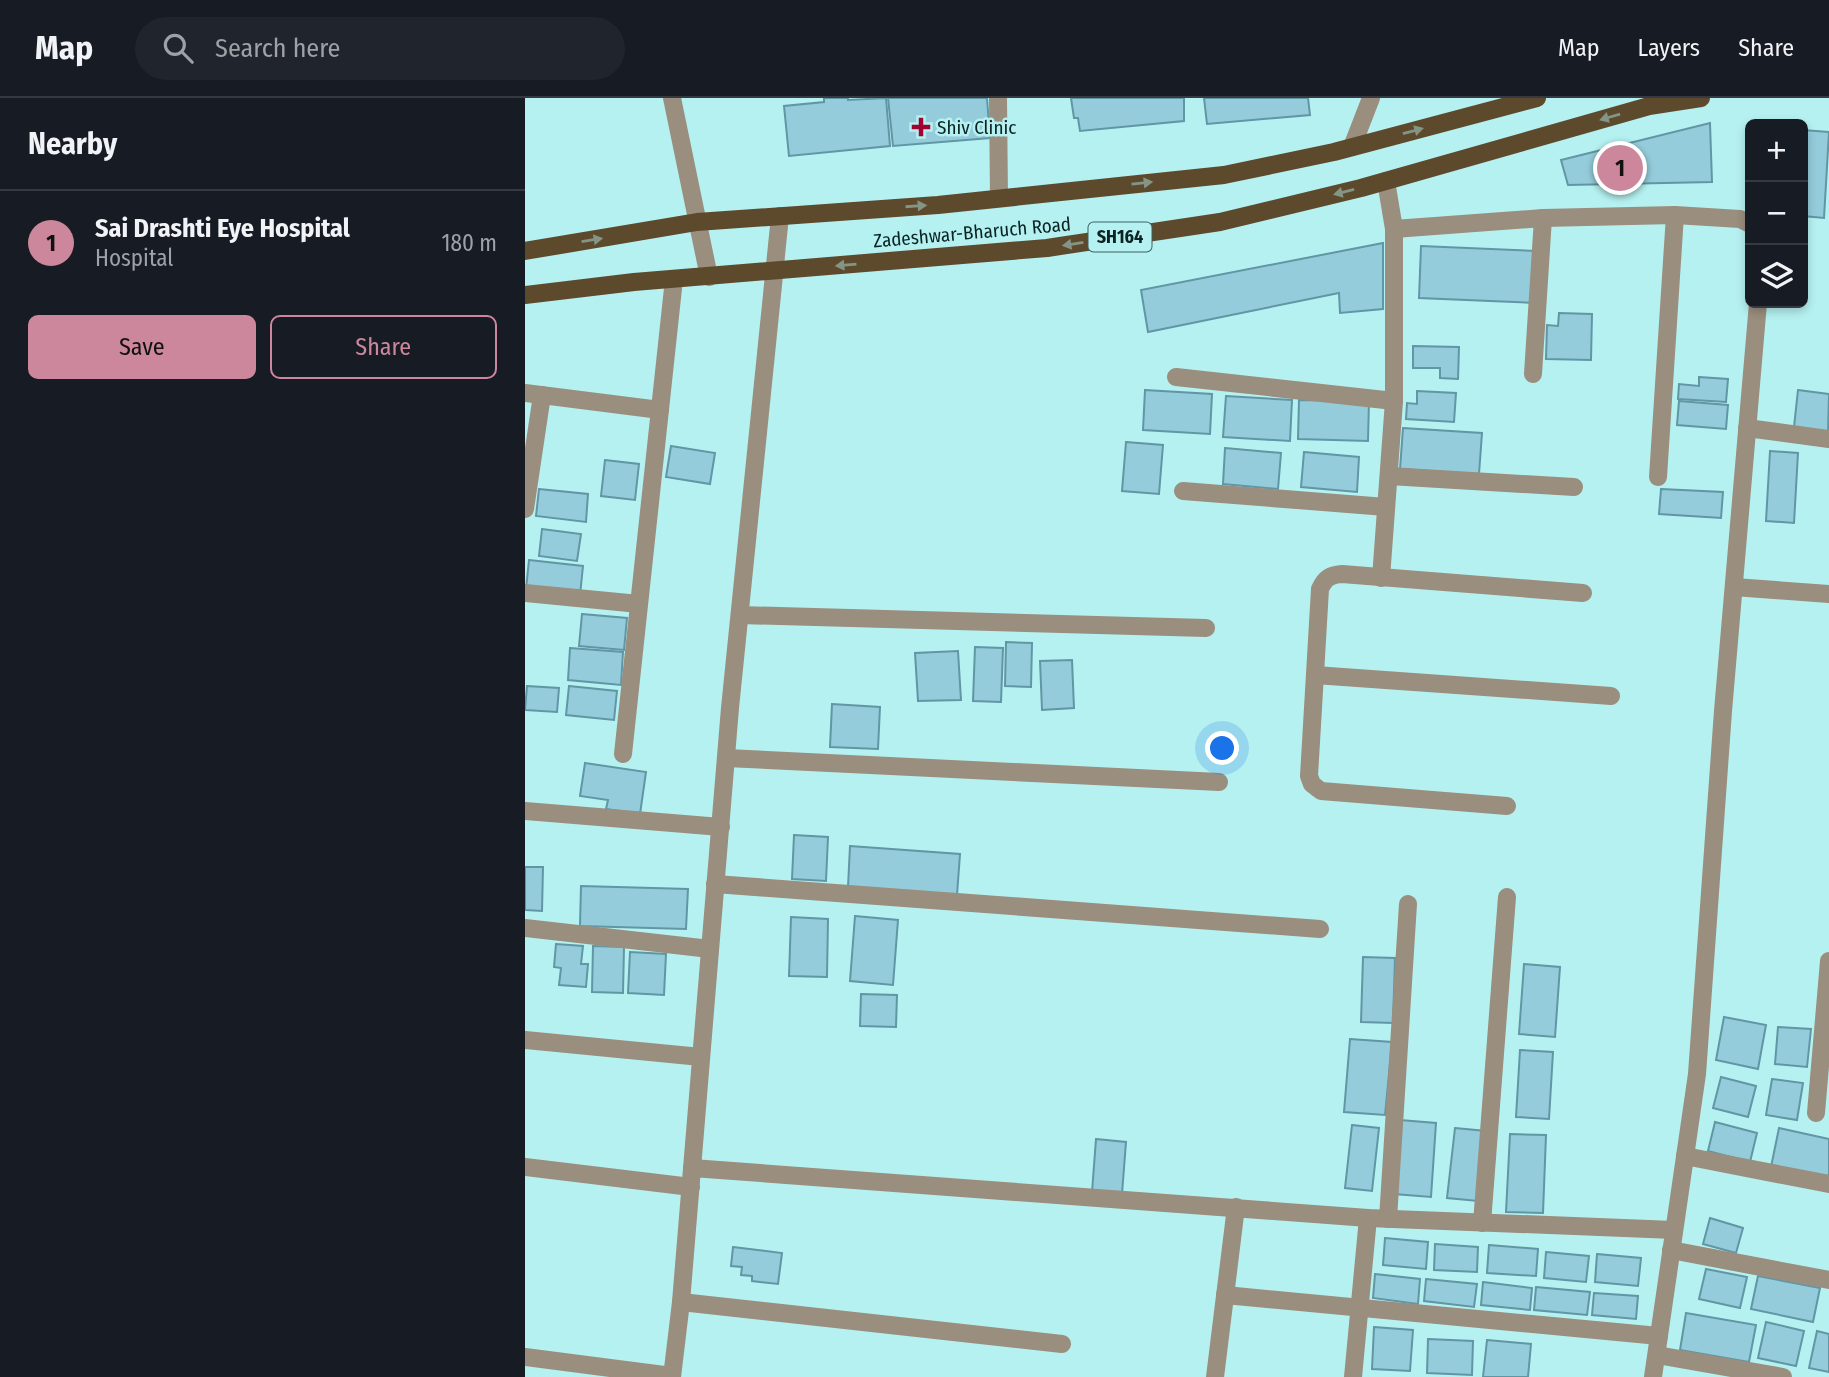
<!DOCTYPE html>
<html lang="en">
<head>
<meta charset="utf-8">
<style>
  :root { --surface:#171b24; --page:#20242c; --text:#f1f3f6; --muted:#9ea1a6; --line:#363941; --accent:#cd879d }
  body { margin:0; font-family:"Fira Sans Condensed",sans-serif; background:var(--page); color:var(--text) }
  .controls { position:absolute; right:21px; top:21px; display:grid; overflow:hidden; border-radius:10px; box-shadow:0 4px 10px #0003 }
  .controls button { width:63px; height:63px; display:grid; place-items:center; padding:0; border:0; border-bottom:2px solid var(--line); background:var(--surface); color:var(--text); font:35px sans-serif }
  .you { position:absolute; left:698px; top:651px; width:24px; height:24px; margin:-18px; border:5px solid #fff; border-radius:50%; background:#1a73e8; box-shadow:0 0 0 10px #1a73e833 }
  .badge { display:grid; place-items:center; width:46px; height:46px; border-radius:50%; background:var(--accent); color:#111; font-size:23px; font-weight:700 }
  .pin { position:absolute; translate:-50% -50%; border:4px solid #fff; box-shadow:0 2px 7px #0006 }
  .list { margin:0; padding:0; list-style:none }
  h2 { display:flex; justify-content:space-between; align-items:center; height:91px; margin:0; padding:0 28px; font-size:30px }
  h2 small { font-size:23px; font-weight:400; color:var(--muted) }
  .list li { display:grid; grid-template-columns:46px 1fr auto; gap:21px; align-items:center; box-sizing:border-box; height:105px; padding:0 28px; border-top:2px solid var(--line) }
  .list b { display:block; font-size:26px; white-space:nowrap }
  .list p { margin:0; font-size:23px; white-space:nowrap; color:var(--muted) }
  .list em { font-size:23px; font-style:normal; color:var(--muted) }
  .actions { display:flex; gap:14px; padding:21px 28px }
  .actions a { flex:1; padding:16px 0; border:2px solid var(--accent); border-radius:10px; text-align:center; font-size:24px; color:var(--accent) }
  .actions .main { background:var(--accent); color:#111 }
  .icon { flex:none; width:38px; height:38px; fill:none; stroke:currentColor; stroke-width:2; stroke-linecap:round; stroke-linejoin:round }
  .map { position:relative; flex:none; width:1304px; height:1279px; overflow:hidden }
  header { display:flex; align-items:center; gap:42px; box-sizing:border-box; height:98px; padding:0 35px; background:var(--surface); border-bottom:2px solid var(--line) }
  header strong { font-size:33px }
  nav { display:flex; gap:38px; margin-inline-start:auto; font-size:24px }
  .search { width:490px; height:63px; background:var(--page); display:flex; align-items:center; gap:18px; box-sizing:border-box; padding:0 24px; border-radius:38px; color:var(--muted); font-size:26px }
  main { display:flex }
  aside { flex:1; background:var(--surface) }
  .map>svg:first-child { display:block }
  .building { fill:#95ccdb; stroke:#6196a4; stroke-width:2 }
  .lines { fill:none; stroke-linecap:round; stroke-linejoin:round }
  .minor { stroke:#9a8e7e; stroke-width:18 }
  .major { stroke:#5d492c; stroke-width:18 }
  .oneway { fill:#859585 }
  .poi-dot { fill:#a20231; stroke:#b6f1f1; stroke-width:2.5 }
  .labels { text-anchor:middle; stroke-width:5; stroke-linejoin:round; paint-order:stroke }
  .shield { fill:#b6f1f1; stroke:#3e6161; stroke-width:2 }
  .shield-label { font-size:18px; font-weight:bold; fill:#0b2323 }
  .poi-label { font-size:19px; fill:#0b2323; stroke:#b6f1f1; text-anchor:start }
  .street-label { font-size:19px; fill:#0b2323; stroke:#b6f1f1 }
</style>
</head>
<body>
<header>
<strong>Map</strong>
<div class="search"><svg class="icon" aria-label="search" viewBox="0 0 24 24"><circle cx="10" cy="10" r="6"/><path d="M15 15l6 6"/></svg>Search here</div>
<nav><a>Map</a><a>Layers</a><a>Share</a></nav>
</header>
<main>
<aside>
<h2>Nearby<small></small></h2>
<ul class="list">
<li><span class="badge">1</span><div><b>Sai Drashti Eye Hospital</b><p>Hospital</p></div><em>180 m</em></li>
</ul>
<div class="actions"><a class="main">Save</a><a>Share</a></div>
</aside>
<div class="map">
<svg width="1304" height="1279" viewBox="0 0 1304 1279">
  <rect width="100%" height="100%" fill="#b6f1f1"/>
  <g class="building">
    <polygon points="299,0 323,0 323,2 361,0 365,48 264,58 259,8 299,4"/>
    <polygon points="363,0 462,0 465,40 368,48"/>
    <polygon points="546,0 659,0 659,23 555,33 553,20 549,20"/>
    <polygon points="679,0 783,0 785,17 682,26"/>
    <polygon points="1185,25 1187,84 1043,87 1036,62"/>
    <polygon points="1278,32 1304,34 1299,120 1278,118"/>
    <polygon points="858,145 858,211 815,215 814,195 623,234 616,192"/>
    <polygon points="896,148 1012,153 1010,205 894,200"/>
    <polygon points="1034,215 1067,216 1066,262 1021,261 1022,227 1033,228"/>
    <polygon points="888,248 934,249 933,281 915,280 915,270 888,270"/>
    <polygon points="1174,279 1203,281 1201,304 1153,301 1154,286 1174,288"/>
    <polygon points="620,292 687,296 685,336 618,332"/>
    <polygon points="1273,292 1304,296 1303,334 1269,329"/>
    <polygon points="892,293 931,295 929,324 881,321 882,305 892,306"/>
    <polygon points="701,298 767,302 765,343 698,339"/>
    <polygon points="774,302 844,303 843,343 773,341"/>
    <polygon points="1154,303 1203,307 1201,331 1152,327"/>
    <polygon points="878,330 957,335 954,376 875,371"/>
    <polygon points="601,344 638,347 634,396 597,393"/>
    <polygon points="146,348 190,355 185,386 141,379"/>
    <polygon points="700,350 756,355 753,391 698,386"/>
    <polygon points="1245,353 1273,355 1269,425 1241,423"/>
    <polygon points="779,354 834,359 832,394 776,389"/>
    <polygon points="80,362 114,366 110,402 76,398"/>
    <polygon points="14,391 63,396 61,424 11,418"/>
    <polygon points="1136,391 1198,394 1196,420 1134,416"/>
    <polygon points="17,431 56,436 52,463 14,458"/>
    <polygon points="4,462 58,468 55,497 1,491"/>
    <polygon points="57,516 102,520 99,552 54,548"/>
    <polygon points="481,544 507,545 506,589 480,588"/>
    <polygon points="450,549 478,550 476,604 448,603"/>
    <polygon points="45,550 98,554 96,587 43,582"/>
    <polygon points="433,553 436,602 393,603 390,555"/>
    <polygon points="547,562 549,610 517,612 515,563"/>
    <polygon points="2,588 34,590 32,614 0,612"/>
    <polygon points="44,588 92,593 89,622 41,617"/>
    <polygon points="307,606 355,609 353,651 305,649"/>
    <polygon points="60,665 121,674 115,716 81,711 83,702 55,698"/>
    <polygon points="269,737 303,739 301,783 267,781"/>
    <polygon points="325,748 435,756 432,797 323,789"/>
    <polygon points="0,769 18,769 17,813 0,812"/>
    <polygon points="56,788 163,791 161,831 55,828"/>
    <polygon points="330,818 373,822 368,887 325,883"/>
    <polygon points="266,819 303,821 302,879 264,878"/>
    <polygon points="31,846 58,848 56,866 63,866 61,889 34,887 36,870 29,869"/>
    <polygon points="68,848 99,849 98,895 67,894"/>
    <polygon points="105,854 141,856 139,897 103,895"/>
    <polygon points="838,859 870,860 868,925 836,924"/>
    <polygon points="999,866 1035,869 1030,939 994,936"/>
    <polygon points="336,896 372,897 371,929 335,928"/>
    <polygon points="1199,919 1241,927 1233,971 1191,962"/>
    <polygon points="1253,929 1286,931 1282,969 1250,966"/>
    <polygon points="825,941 867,944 860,1017 819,1014"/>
    <polygon points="995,952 1028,954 1024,1021 991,1019"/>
    <polygon points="1196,979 1231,988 1223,1019 1188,1010"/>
    <polygon points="1247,981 1278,985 1272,1022 1241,1017"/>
    <polygon points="875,1022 911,1025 906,1099 869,1096"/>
    <polygon points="1190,1024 1232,1035 1225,1064 1183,1053"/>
    <polygon points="827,1027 854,1030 847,1093 820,1090"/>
    <polygon points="930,1030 961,1033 953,1103 922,1100"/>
    <polygon points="1254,1030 1304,1041 1304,1081 1246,1069"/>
    <polygon points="985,1036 1021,1037 1018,1115 981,1114"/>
    <polygon points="571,1041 601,1044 597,1096 567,1094"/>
    <polygon points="1185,1120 1218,1130 1211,1155 1178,1146"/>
    <polygon points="860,1140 903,1144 901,1171 858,1167"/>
    <polygon points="910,1146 953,1149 952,1174 909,1172"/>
    <polygon points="964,1147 1013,1151 1011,1178 962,1175"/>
    <polygon points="208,1149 257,1155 253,1186 227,1183 227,1178 216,1177 217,1169 206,1168"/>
    <polygon points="1021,1154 1064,1158 1061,1184 1019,1180"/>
    <polygon points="1072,1156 1116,1160 1113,1188 1070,1184"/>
    <polygon points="1181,1171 1222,1179 1215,1210 1174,1201"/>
    <polygon points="850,1176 895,1181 893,1206 848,1200"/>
    <polygon points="1233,1178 1295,1190 1288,1224 1226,1211"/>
    <polygon points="901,1181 952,1186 949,1209 899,1203"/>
    <polygon points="958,1184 1007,1190 1005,1212 956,1207"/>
    <polygon points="1011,1189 1065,1194 1062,1217 1009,1212"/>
    <polygon points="1069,1195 1113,1198 1111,1221 1067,1217"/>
    <polygon points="1161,1215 1231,1227 1224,1264 1155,1252"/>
    <polygon points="1241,1224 1279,1233 1271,1268 1233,1260"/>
    <polygon points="849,1229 888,1232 885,1273 847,1271"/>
    <polygon points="1292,1233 1304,1236 1304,1274 1284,1270"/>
    <polygon points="903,1241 948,1243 947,1277 902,1275"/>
    <polygon points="962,1242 1006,1246 1003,1279 958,1279"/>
  </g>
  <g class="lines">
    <g class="minor">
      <polyline points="147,0 184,179"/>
      <polyline points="473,0 474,100"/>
      <polyline points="827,49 846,0"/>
      <polyline points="861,83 869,131 1018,120 1150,117 1215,121 1225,126"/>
      <polyline points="1008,276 1018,120"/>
      <polyline points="651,279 869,303"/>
      <polyline points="0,295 135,312"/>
      <polyline points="1222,330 1304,341"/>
      <polyline points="864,378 1049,389"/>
      <polyline points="1133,379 1150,117"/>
      <polyline points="658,393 861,409"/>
      <polyline points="0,411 17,297"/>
      <polyline points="856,480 869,303 869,131"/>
      <polyline points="1209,489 1304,496"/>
      <polyline points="0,495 114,506"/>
      <polyline points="215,517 681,530"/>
      <polyline points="790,577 1086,598"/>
      <polyline points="98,656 149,181"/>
      <polyline points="201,660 694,684"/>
      <path d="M 982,708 L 796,693 L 787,686 L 784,678 L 795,491 C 800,480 805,477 817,476 L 1058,495"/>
      <polyline points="0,713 196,729"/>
      <polyline points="190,786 795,831"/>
      <polyline points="0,830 185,851"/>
      <polyline points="0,942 176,959"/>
      <polyline points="1291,1015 1304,863"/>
      <polyline points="1160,1058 1304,1086"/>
      <polyline points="0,1069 166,1089"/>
      <polyline points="167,1070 843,1120 1149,1132"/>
      <polyline points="863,1121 883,806"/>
      <polyline points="957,1125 982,799"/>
      <polyline points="1146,1152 1304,1182"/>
      <polyline points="700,1197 1134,1238"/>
      <polyline points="156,1204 537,1246"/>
      <polyline points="1132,1257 1258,1279"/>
      <polyline points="0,1259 147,1278"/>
      <polyline points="147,1279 156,1204 205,610 255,118"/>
      <polyline points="690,1279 711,1109"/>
      <polyline points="828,1279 843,1120"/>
      <polyline points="1128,1279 1172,976 1198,613 1233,205"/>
    </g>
    <g class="major">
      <polyline points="0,153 172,124 413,107 699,77 809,54 1012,0"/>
      <polyline points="0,197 109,184 522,150 695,124 836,90 1124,8 1176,0"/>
    </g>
  </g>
  <defs><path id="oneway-solid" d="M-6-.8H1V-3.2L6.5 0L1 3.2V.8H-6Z" transform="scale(1.75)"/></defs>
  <g class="oneway">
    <use href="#oneway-solid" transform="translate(1085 19) rotate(164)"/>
    <use href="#oneway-solid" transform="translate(888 33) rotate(-15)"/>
    <use href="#oneway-solid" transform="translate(617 85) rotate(-6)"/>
    <use href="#oneway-solid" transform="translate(819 94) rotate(166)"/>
    <use href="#oneway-solid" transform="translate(391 108) rotate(-4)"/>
    <use href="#oneway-solid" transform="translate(67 142) rotate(-9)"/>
    <use href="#oneway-solid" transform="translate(548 146) rotate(171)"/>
    <use href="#oneway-solid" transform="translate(321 167) rotate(175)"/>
  </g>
  <path class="poi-dot" d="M392.5 18.5h7v7h7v7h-7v7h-7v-7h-7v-7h7z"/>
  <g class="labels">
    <rect class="shield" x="563.5" y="124.5" width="63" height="29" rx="5"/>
    <g class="shield-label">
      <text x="595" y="145">SH164</text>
    </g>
    <g class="poi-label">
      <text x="412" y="36">Shiv Clinic</text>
    </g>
    <g class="street-label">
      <text transform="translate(447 134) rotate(-5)" y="7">Zadeshwar-Bharuch Road</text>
    </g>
  </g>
</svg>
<div class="controls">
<button>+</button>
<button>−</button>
<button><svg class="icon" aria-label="layers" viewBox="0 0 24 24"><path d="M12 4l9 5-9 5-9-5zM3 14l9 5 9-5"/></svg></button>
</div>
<div class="you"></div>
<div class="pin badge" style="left:1095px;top:70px">1</div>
</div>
</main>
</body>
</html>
